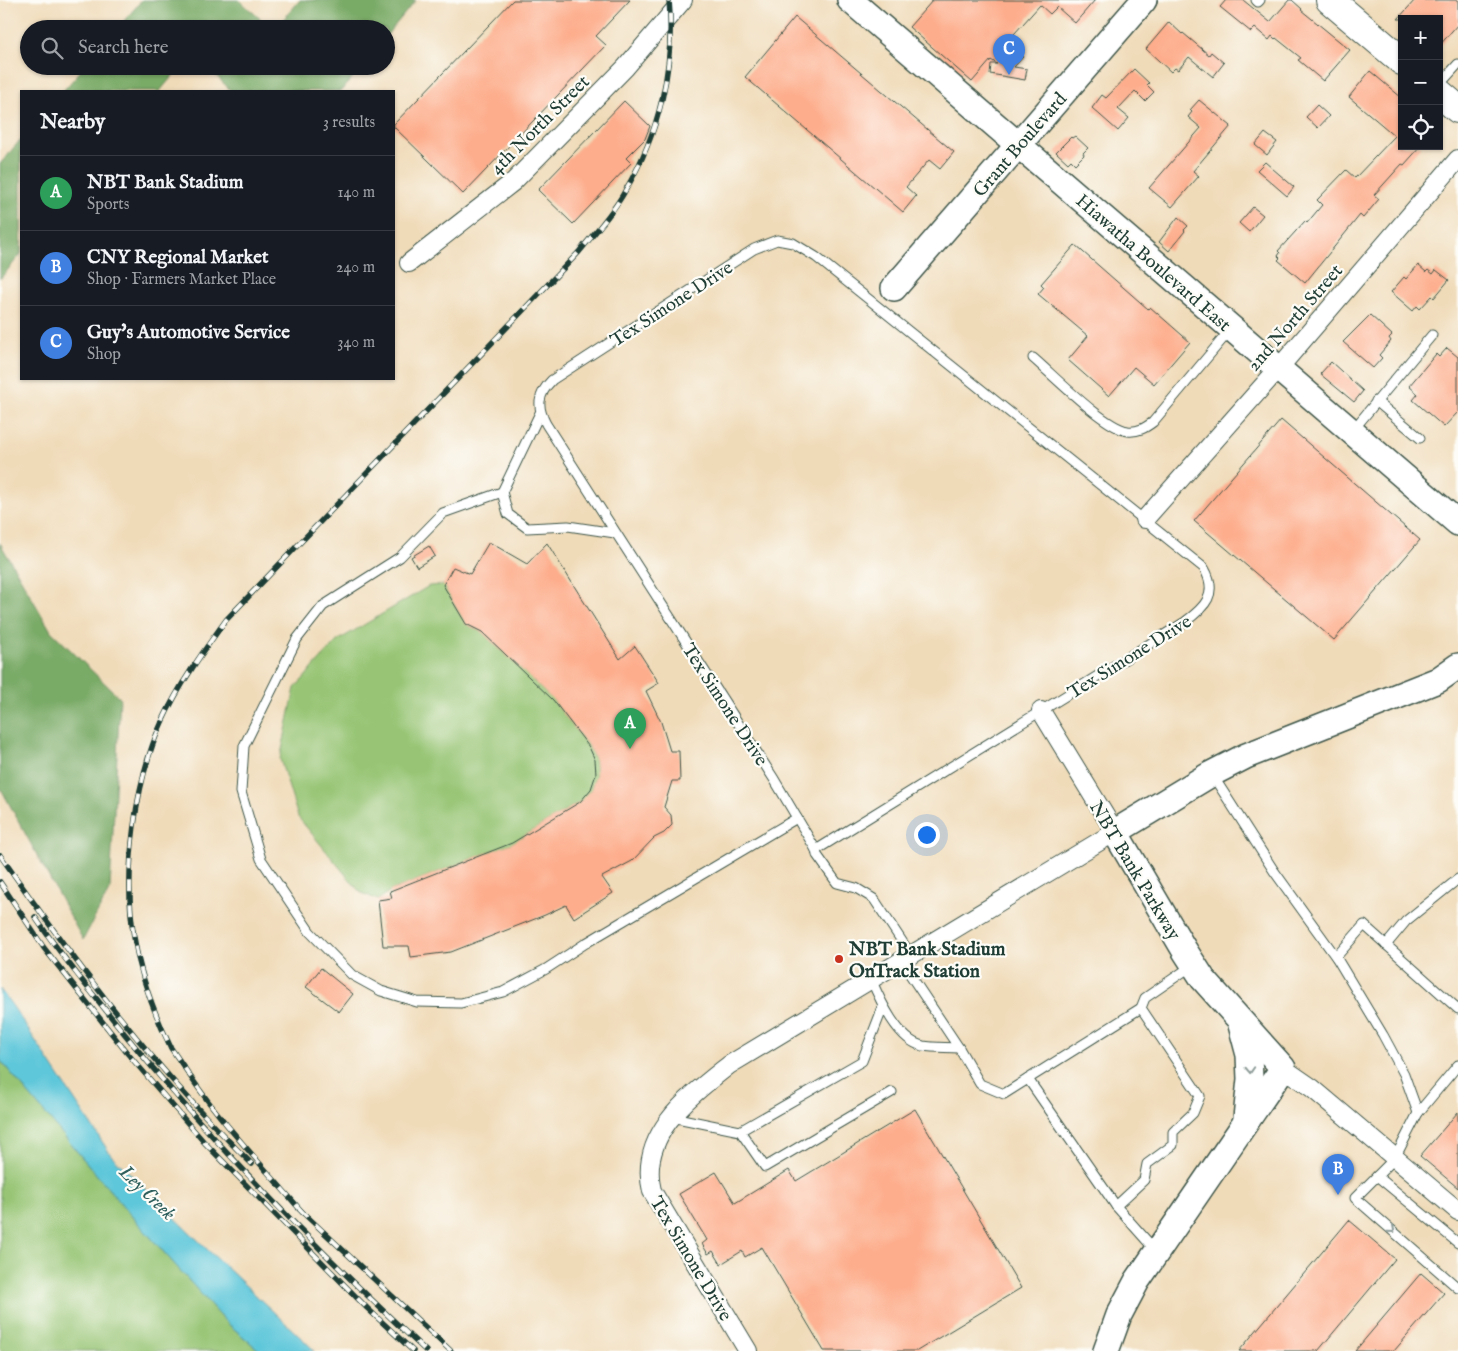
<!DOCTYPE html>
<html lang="en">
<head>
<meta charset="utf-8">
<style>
  :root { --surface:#171b24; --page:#242831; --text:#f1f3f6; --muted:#9ea1a6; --line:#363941; --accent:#ea580c }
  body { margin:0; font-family:"IM FELL English",serif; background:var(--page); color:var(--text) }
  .controls { position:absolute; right:15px; top:15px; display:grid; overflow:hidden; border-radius:0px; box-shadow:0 1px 4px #0004 }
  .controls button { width:45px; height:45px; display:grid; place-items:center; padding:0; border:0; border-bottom:1px solid var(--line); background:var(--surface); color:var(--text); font:25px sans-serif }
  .you { position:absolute; left:926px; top:834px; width:18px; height:18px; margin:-12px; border:4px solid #fff; border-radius:50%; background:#1a73e8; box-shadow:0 0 0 8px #1a73e833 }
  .badge { display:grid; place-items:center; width:32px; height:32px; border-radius:50%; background:var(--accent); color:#fff; font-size:16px; font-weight:700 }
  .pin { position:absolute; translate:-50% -41px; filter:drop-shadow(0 1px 2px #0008) }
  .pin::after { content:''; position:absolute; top:26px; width:18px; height:15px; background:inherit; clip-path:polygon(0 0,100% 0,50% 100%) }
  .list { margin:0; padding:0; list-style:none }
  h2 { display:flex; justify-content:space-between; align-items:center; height:65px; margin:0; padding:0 20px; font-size:21px }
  h2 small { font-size:16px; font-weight:400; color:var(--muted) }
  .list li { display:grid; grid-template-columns:32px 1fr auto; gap:15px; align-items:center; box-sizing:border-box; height:75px; padding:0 20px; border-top:1px solid var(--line) }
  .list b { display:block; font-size:19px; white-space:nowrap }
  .list p { margin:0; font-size:16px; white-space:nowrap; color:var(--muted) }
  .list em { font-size:16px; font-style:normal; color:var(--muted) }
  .icon { flex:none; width:28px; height:28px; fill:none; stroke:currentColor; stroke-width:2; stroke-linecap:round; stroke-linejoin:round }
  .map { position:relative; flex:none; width:1458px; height:1351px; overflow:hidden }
  .search { position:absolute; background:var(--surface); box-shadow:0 1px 4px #0004; left:20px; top:20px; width:375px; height:55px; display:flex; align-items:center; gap:12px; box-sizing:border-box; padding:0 18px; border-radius:28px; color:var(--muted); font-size:19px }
  .panel { position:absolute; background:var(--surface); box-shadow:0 1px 4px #0004; left:20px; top:90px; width:375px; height:290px; border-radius:0px }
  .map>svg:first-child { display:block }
  .green { fill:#97c574; stroke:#5b8154 }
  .forest { fill:#79aa66; stroke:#4c744d }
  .water { fill:#5ec7da; stroke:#3e8287 }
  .building { fill:#fdad8c }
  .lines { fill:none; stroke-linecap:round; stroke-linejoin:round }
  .lane-casing { stroke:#3e5548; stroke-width:11 }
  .street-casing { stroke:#3e5548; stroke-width:20 }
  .secondary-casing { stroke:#3e5548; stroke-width:28 }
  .primary-casing { stroke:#3e5548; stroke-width:30 }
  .lane { stroke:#fff; stroke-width:9 }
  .street { stroke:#fff; stroke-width:18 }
  .secondary { stroke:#fff; stroke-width:25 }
  .primary { stroke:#fff; stroke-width:28 }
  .rail-casing { stroke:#1f3d34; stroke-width:5.5 }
  .rail { stroke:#fdfcf7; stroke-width:4; stroke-dasharray:11; stroke-linecap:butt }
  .oneway { stroke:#8f9e9a }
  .poi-dot { fill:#c8321e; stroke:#fdfcf7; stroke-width:2 }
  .labels { text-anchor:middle; stroke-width:4.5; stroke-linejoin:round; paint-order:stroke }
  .street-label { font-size:19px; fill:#1f3d34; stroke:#fdfcf7 }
  .poi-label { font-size:19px; font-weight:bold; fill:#1f3d34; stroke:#fdfcf7; text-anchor:start }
  .water-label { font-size:20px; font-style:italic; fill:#2f605e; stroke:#fdfcf7 }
</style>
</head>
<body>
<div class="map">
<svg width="1458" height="1351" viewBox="0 0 1458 1351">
  <rect width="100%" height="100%" fill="#fdfcf7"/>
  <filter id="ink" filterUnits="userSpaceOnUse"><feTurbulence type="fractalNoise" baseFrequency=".02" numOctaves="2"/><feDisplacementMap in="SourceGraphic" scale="10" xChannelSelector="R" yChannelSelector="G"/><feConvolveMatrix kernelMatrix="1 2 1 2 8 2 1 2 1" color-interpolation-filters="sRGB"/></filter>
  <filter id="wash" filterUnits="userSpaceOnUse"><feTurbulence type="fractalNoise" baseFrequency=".0096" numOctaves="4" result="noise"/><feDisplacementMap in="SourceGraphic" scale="20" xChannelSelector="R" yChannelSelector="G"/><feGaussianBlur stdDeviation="1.12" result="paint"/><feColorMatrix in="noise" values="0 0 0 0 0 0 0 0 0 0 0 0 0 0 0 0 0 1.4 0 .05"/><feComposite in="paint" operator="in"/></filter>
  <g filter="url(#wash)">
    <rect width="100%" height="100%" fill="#f0dbb9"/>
    <g class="green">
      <polygon points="443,585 466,624 482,632 553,700 589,747 595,760 596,774 591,789 580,802 512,843 390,891 378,900 360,892 298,817 280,759 295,688 337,641 429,586"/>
      <polygon points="0,1060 129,1213 226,1322 260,1351 0,1351"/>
    </g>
    <g class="forest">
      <polygon points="142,0 239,0 272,29 117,29"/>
      <polygon points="300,0 416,0 386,36 386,29 275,29"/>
      <polygon points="85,66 181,66 160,91 63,91"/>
      <polygon points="207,66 362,66 341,91 231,91"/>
      <polygon points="21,139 21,254 0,279 0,164"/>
      <polygon points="0,543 51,631 120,698 110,889 83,940 0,787"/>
    </g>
    <polygon class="water" points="0,989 14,1008 111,1155 208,1250 315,1351 260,1351 226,1322 129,1213 0,1060"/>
    <g id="blocks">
      <g class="building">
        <polygon points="513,0 630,0 596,36 606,45 463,194 394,127 394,124"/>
        <polygon points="933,0 1095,0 1075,23 1057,7 1050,14 1040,5 1006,43 1023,57 1014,67 1027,69 1025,80 990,74 991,64 997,64 991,60 972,82 909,27"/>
        <polygon points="1226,0 1243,0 1270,22 1289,0 1292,0 1302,9 1301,10 1350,50 1323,81 1298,60 1301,58 1276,38 1275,39 1272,36 1269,40 1255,28 1251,32 1220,7"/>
        <polygon points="1415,0 1458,0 1458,24 1439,46 1439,19 1398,19"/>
        <polygon points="795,17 954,152 940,169 929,160 906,187 916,196 903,212 745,77"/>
        <polygon points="1169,22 1182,34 1183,33 1209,55 1211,52 1224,63 1213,77 1189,57 1178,70 1175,68 1171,72 1146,49"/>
        <polygon points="1134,69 1149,83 1147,85 1154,92 1145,101 1135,91 1118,109 1129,118 1118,131 1092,108 1102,95 1106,98"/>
        <polygon points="1370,71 1402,98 1402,146 1421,146 1404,165 1402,164 1374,195 1379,199 1363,218 1360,215 1305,283 1278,260 1280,258 1278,256 1280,253 1278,251 1305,221 1307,223 1322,205 1317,200 1346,170 1355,178 1395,136 1349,97"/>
        <polygon points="1199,100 1231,126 1193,171 1199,176 1172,207 1149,188 1201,128 1188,117 1192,112 1190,110"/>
        <polygon points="624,101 650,126 645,139 626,158 631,163 573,224 538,190"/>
        <polygon points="1317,105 1329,116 1318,128 1306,117"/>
        <polygon points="1265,133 1277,142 1267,155 1255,145"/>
        <polygon points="1075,136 1088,148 1083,153 1084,155 1075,164 1071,160 1068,163 1056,152 1071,137 1072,138"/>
        <polygon points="1265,162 1294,187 1287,196 1257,170"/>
        <polygon points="1253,207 1263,215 1249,232 1239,223"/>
        <polygon points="1178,217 1188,226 1184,230 1185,231 1169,251 1159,242"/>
        <polygon points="1075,245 1148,309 1150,307 1190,342 1154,384 1134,367 1109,396 1068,360 1088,336 1038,294 1044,287 1041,284"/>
        <polygon points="1418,265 1426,272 1428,270 1433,274 1436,270 1449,280 1434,298 1432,296 1420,309 1417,306 1413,311 1391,292 1404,277 1406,279"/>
        <polygon points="1370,315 1392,335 1389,338 1391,341 1379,355 1382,358 1373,368 1343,342"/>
        <polygon points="1447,348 1458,357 1458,412 1444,427 1413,400 1418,394 1409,386 1436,354 1439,357"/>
        <polygon points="1331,362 1363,391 1354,402 1320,374"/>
        <polygon points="1281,420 1420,540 1334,640 1194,521"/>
        <polygon points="489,542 527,564 547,543 620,659 635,646 659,683 646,691 661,722 670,751 679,751 680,781 672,781 664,807 671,815 672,825 664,833 654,838 632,861 602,877 613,893 574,918 566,905 545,915 451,952 411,957 409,946 383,946 378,900 392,898 390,891 512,843 580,802 591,789 596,774 595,760 589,747 553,700 482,632 466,624 443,585 453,567 470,574"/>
        <polygon points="429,546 435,556 417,567 411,557"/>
        <polygon points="321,968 353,994 339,1012 306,987"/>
        <polygon points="915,1109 1021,1288 917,1351 824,1351 762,1247 745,1257 742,1251 721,1264 713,1251 708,1254 702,1244 707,1240 679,1194 716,1172 735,1203 789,1170 796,1181"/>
        <polygon points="1458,1112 1458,1188 1420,1156"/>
        <polygon points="1349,1220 1395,1259 1318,1351 1239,1351"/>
        <polygon points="1421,1273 1444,1293 1394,1351 1355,1351"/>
      </g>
    </g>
  </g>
  <g filter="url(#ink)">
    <use href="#blocks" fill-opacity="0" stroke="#3e5548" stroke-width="1"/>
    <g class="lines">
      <g class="lane-casing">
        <g id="lane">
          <polyline points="1256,0 1258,2 1260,0"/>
          <polyline points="1439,85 1458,64"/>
          <path d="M 777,240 L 793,243 L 816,257 L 1204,568 C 1219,594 1205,607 1185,622 L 816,850 L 774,779 L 546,424 C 537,407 537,395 552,380 L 754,249 Z"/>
          <path d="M 1033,358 C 1053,375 1105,428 1128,431 C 1138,432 1145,428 1153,422 L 1231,329"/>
          <polyline points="1376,401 1420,438"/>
          <polyline points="540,413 502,492 508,514 527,528 568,526 615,533"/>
          <polyline points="1353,430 1432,335"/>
          <polyline points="502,492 443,513 400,557 323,606 297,639 244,746 241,792 261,859 310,932 352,975 381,991 417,1002 461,1003 503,992 546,969 586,943 797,818"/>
          <polyline points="1213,776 1274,871 1336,957 1383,1035 1404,1074 1418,1113 1395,1158 1355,1198 1458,1288"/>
          <polyline points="816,850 817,855 837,883 856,888 874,899 911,955"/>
          <polyline points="1386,945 1406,921 1458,879"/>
          <polyline points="1336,957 1364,925 1458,1009"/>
          <polyline points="901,961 959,1048 980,1084 1004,1094 1141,1008"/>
          <path d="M 871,979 C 880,1000 898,1041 923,1046 C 935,1048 947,1047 959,1048"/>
          <polyline points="1028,1079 1116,1206 1156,1251"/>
          <polyline points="1418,1113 1458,1065"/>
          <polyline points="672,1117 740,1131 862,1061 883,1007"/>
          <polyline points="740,1131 765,1167 892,1092"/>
          <polyline points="1377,1176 1458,1243"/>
          <polyline points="1116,1206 1144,1180 1147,1164 1173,1145 1173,1132 1193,1113 1200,1096 1141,1008 1145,998 1193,965"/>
        </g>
      </g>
      <g class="street-casing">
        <g id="street">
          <polyline points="409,263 513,182 625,68 683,0"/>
          <polyline points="1145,519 1278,369 1458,159"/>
          <polyline points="1283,1068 1312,1088 1458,1211"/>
          <path d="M 748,1351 L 652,1191 C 638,1134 690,1096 729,1065 L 1115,832 L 1041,711"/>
        </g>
      </g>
      <g class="secondary-casing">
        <g id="secondary">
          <polyline points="850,0 1458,523"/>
          <polyline points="894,288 1144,0"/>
          <polyline points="1241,1025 1249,1055 1250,1079 1246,1118"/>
          <polyline points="1106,1351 1119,1315 1137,1281 1283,1068 1203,979 1185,951 1115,832 1211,774 1246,756 1438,680 1458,666"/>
        </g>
      </g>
      <g class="primary-casing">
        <g id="primary">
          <polyline points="1330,0 1402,61"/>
          <polyline points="1439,93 1458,109"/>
        </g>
      </g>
      <use href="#lane" class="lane"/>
      <use href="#street" class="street"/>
      <use href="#secondary" class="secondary"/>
      <use href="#primary" class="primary"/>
      <g class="rail-casing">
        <g id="rail">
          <path d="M 0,855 C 76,964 157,1072 252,1164"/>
          <polyline points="0,882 44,948 128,1054 204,1142 367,1308 413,1351"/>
          <path d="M 35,917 C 58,951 83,982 108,1013 C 204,1135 313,1246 426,1351"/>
          <polyline points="299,1209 451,1351"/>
          <path d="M 303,1213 C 265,1168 223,1125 190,1076 C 184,1067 177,1057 171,1048 C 154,1013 140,975 134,937 C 123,874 135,780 162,722 C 179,685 202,653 226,620 L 579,252 C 595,232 613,213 625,191 C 659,134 675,67 669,0"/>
        </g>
      </g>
      <use href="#rail" class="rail"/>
    </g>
    <defs><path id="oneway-chevron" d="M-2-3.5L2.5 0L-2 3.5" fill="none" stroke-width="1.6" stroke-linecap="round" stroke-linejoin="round" transform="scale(1.25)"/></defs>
    <g class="oneway">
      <use href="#oneway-chevron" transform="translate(1250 1070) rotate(87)"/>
      <use href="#oneway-chevron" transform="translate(1392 1230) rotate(41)"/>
    </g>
  </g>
  <circle class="poi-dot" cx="839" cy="959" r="5"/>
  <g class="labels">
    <g class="street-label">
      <text transform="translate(539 124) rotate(-45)" y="7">4th North Street</text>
      <text transform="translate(1019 144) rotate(-49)" y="7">Grant Boulevard</text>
      <text transform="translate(1154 262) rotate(41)" y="7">Hiawatha Boulevard East</text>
      <text transform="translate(671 303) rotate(-33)" y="7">Tex Simone Drive</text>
      <text transform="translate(1294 317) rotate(-49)" y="7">2nd North Street</text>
      <text transform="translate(1129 656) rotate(-32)" y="7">Tex Simone Drive</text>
      <text transform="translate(726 704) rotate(57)" y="7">Tex Simone Drive</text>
      <text transform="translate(1136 870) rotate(59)" y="7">NBT Bank Parkway</text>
      <text transform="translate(692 1258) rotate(59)" y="7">Tex Simone Drive</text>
    </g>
    <g class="poi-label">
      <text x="849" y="955">NBT Bank Stadium<tspan x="849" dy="22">OnTrack Station</tspan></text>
    </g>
    <g class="water-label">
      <text transform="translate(148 1192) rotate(44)" y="7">Ley Creek</text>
    </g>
  </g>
</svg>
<div class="controls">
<button>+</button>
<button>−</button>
<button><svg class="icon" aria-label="locate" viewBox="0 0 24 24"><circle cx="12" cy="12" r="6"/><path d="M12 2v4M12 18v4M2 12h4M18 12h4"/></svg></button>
</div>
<div class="you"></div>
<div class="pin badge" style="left:630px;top:749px;background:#2e9e5b">A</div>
<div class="pin badge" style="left:1338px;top:1195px;background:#3f7fe0">B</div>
<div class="pin badge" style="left:1009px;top:75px;background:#3f7fe0">C</div>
<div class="search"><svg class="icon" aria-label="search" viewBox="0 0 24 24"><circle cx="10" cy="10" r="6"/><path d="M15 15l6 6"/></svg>Search here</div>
<section class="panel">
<h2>Nearby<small>3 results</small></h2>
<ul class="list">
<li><span class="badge" style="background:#2e9e5b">A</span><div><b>NBT Bank Stadium</b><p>Sports</p></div><em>140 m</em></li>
<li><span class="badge" style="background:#3f7fe0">B</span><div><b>CNY Regional Market</b><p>Shop · Farmers Market Place</p></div><em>240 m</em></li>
<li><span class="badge" style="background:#3f7fe0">C</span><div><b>Guy's Automotive Service</b><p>Shop</p></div><em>340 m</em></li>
</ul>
</section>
</div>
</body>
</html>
